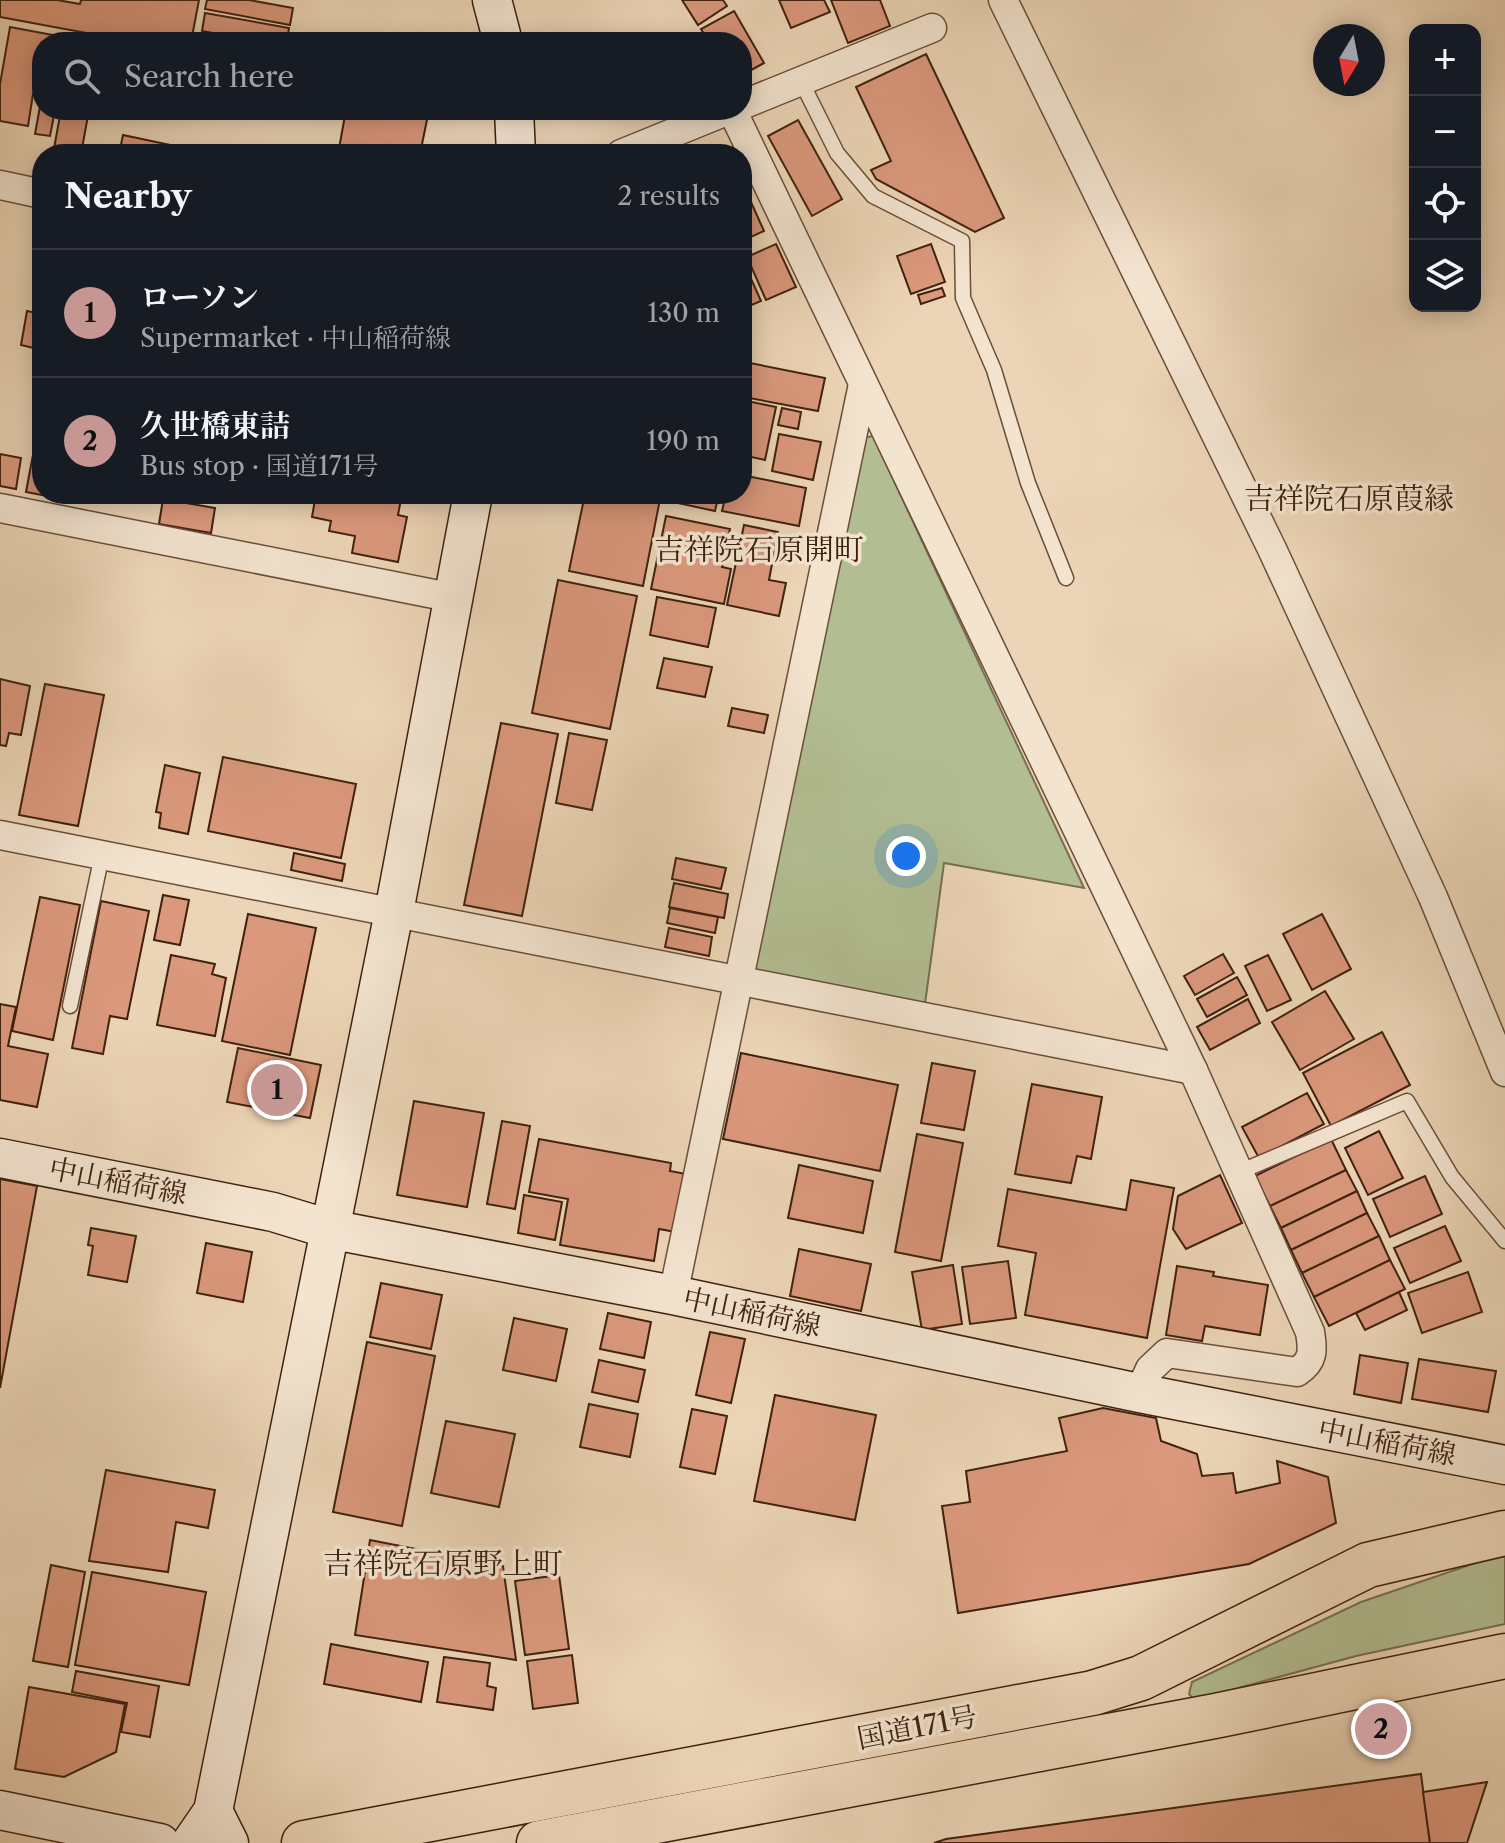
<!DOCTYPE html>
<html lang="en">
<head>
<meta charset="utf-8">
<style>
  :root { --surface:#171b24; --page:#20242c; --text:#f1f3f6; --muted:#9ea1a6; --line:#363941; --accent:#c59692 }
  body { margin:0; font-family:"Libre Caslon Text","Noto Serif JP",serif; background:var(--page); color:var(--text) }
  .controls { position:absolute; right:24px; top:24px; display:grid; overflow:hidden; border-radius:16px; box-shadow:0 4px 20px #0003 }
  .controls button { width:72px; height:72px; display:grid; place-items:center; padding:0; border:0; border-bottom:2px solid var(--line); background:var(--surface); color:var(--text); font:40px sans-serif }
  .compass { position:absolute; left:1313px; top:24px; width:72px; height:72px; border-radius:50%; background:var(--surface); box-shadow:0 4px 20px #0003; rotate:190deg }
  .you { position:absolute; left:906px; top:856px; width:28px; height:28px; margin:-20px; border:6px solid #fff; border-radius:50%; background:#1a73e8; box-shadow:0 0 0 12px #1a73e833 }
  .badge { display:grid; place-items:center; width:52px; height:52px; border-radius:50%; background:var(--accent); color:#111; font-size:26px; font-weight:700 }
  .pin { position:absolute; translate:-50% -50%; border:4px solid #fff; box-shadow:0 2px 8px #0006 }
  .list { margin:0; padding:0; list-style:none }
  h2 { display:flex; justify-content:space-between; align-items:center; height:104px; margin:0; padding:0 32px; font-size:34px }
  h2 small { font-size:26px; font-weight:400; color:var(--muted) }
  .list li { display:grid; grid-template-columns:52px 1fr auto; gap:24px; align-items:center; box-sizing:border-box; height:128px; padding:0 32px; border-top:2px solid var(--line) }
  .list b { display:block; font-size:30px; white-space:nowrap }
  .list p { margin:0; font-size:26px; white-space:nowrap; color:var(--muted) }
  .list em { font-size:26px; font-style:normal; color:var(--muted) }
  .icon { flex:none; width:44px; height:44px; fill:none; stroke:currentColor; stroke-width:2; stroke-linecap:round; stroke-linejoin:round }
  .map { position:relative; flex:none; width:1505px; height:1843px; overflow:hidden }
  .search { position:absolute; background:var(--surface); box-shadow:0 4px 20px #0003; left:32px; top:32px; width:720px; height:88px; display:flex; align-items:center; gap:20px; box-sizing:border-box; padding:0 28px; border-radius:32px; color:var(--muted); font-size:30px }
  .panel { position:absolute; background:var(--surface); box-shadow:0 4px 20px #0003; left:32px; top:144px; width:720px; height:360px; border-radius:32px }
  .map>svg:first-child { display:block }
  .green { fill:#b2be92; stroke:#787050; stroke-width:2 }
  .building { fill:#db987c; stroke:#3f210f; stroke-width:2 }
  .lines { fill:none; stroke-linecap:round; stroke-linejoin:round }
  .lane-casing { stroke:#6a4e39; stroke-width:17 }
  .street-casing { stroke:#6a4e39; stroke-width:31 }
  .secondary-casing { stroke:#3f210f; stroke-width:41 }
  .highway-casing { stroke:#3f210f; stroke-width:47 }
  .lane { stroke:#f3e4d0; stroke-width:14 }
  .street { stroke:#f3e4d0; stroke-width:28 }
  .secondary { stroke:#f3e4d0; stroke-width:38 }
  .highway { stroke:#ecd5b6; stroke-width:44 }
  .labels { text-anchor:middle; stroke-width:7; stroke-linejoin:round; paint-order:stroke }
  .street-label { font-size:28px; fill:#3f210f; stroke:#f3e4d0 }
  .neighbourhood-label { font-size:30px; fill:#3f210f; stroke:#f3e4d0 }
</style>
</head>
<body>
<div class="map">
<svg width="1505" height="1843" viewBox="0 0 1505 1843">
  <rect width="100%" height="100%" fill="#ecd5b6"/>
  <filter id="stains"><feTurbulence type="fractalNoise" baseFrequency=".0025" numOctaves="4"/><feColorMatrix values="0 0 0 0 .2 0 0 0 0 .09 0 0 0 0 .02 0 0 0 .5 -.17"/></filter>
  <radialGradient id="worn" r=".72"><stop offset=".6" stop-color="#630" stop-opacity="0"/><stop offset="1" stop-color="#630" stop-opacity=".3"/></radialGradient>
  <g class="green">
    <polygon points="873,436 1084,888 944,863 925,1004 757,973 754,961 863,438"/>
    <polygon points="1505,1553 1505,1624 1356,1656 1194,1700 1189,1694 1192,1682 1361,1602"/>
  </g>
  <g class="building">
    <polygon points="0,0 57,0 80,4 81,0 199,0 191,42 135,42 0,17"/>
    <polygon points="207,0 249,0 293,8 290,25 205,9"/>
    <polygon points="682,0 723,0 727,6 698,25"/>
    <polygon points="779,0 824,0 830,12 791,28"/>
    <polygon points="831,0 880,0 890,26 848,43"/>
    <polygon points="734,11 764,63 742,75 742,42 709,42 701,29"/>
    <polygon points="205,13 289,28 287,42 262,42 202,31"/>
    <polygon points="10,27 69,38 68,42 42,42 42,96 33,94 28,126 0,121 0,84"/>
    <polygon points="926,54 1004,218 975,232 876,179 871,170 891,161 856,87"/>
    <polygon points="41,101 42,110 55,110 50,136 35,134"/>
    <polygon points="61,110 89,110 81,154 53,154"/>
    <polygon points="346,110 429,110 420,154 338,154"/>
    <polygon points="798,120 842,199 812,216 768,136"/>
    <polygon points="123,135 199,151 199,154 119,154"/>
    <polygon points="742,182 764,231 742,241"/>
    <polygon points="776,244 796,287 766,300 747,257"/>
    <polygon points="931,244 945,282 911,294 897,256"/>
    <polygon points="744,263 761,301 742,309 742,264"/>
    <polygon points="942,288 945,296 921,304 918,295"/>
    <polygon points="27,311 42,314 42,350 21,345"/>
    <polygon points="750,363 825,378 818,411 744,397"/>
    <polygon points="742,400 776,407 765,460 742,455"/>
    <polygon points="782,408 801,412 798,429 778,425"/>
    <polygon points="39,423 42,424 42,494 85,494 84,503 26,492"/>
    <polygon points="779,434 821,442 813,480 772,471"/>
    <polygon points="0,454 21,458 16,489 0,486"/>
    <polygon points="742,475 806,488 799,526 722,511 726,494 742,494"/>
    <polygon points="316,494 402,494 398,515 407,517 398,562 352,553 355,536 329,531 331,521 312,517"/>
    <polygon points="585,494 661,494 643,586 569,571"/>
    <polygon points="674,494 719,494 715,511 673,502"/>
    <polygon points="163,499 215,508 211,533 159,524"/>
    <polygon points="666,516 730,529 722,567 731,569 724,604 651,589"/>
    <polygon points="744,525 778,532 769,580 786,583 779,616 727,605"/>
    <polygon points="558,580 637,596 610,729 532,713"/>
    <polygon points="657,597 716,608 708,647 650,635"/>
    <polygon points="664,658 712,667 705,697 657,688"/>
    <polygon points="0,679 30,686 21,735 9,733 6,746 0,745"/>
    <polygon points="45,684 104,695 78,826 19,815"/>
    <polygon points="732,708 768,715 764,733 728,726"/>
    <polygon points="501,723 558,734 522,916 464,905"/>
    <polygon points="569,733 607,740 592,810 556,803"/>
    <polygon points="223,757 356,784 341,858 208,831"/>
    <polygon points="165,765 200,773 188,834 159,828 161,813 156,812"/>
    <polygon points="294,853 345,864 342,881 291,870"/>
    <polygon points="676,858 726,868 721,889 672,879"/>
    <polygon points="674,883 728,894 724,918 669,907"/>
    <polygon points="163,895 189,900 180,945 154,940"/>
    <polygon points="40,897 80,905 53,1040 12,1031"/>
    <polygon points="101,901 149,911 127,1019 110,1016 103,1054 72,1048"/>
    <polygon points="670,908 718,917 715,933 667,923"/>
    <polygon points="248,914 316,928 290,1055 222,1041"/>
    <polygon points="1322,914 1351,969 1312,990 1283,934"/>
    <polygon points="669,928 712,937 709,956 665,947"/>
    <polygon points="1223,954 1234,973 1195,995 1184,976"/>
    <polygon points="171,955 215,964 212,974 226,978 215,1036 157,1025"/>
    <polygon points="1268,955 1291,1000 1267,1011 1245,966"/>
    <polygon points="1237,977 1247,995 1207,1017 1197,999"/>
    <polygon points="1325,991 1354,1039 1300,1070 1272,1022"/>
    <polygon points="1248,999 1260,1023 1210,1050 1197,1027"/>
    <polygon points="0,1004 16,1007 8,1046 48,1054 37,1107 0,1100"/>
    <polygon points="1382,1032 1410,1085 1331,1126 1303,1073"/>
    <polygon points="238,1048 321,1065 310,1118 227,1102"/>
    <polygon points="741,1053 898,1085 880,1171 723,1139"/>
    <polygon points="932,1063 975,1071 964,1130 921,1123"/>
    <polygon points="1032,1084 1102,1097 1091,1159 1077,1156 1071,1183 1015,1174"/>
    <polygon points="1307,1093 1324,1124 1259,1158 1242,1127"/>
    <polygon points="414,1101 484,1113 467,1207 397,1195"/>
    <polygon points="502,1121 530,1126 515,1209 487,1204"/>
    <polygon points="1379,1131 1403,1178 1368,1195 1345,1148"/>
    <polygon points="917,1134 963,1143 941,1261 895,1252"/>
    <polygon points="539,1139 671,1163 670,1171 686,1174 676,1232 659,1229 654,1261 560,1245 568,1199 529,1192"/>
    <polygon points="1331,1139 1346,1170 1270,1206 1255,1176"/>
    <polygon points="799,1165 873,1181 863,1233 788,1218"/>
    <polygon points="1346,1170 1357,1191 1281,1228 1270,1206"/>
    <polygon points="1220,1175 1242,1223 1186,1249 1173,1229 1178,1196"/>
    <polygon points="1425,1176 1442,1214 1390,1237 1373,1199"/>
    <polygon points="0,1179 37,1186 0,1388"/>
    <polygon points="1131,1180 1174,1188 1147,1338 1025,1315 1036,1253 998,1246 1008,1189 1126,1210"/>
    <polygon points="1357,1191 1367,1213 1291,1250 1281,1228"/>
    <polygon points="524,1195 562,1202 555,1240 518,1233"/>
    <polygon points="1367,1213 1379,1236 1302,1273 1291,1250"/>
    <polygon points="1445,1226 1461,1261 1410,1283 1394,1248"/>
    <polygon points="91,1228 136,1236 127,1282 88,1275 93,1246 88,1245"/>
    <polygon points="1379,1236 1390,1260 1314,1297 1302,1273"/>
    <polygon points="206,1243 252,1252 243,1302 197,1293"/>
    <polygon points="799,1249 871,1264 861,1311 790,1296"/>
    <polygon points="1390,1260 1405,1289 1329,1326 1314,1297"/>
    <polygon points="1008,1261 1016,1318 970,1324 962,1267"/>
    <polygon points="953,1265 962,1324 922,1330 912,1272"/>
    <polygon points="1177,1266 1214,1272 1213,1276 1268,1285 1260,1335 1205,1326 1202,1341 1166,1335"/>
    <polygon points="1468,1272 1482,1312 1422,1333 1408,1293"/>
    <polygon points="381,1283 442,1295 431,1349 370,1337"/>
    <polygon points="1399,1292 1407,1310 1365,1330 1356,1313"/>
    <polygon points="608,1313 651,1322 644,1358 600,1349"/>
    <polygon points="514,1318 567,1329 556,1381 503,1370"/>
    <polygon points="710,1332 745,1339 731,1403 696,1395"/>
    <polygon points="367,1342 435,1356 402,1526 333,1512"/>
    <polygon points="1360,1355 1408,1363 1401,1403 1354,1394"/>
    <polygon points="1419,1359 1496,1371 1488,1412 1412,1399"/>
    <polygon points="599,1360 645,1370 638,1402 592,1392"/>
    <polygon points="775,1395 876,1415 855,1520 754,1501"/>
    <polygon points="589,1404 638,1414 630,1457 580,1447"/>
    <polygon points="1103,1408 1156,1418 1161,1441 1197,1454 1202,1476 1233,1473 1236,1493 1280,1483 1277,1461 1328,1477 1336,1523 1249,1564 958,1613 942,1506 970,1502 966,1471 1067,1451 1059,1418"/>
    <polygon points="692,1409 727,1416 715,1474 680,1467"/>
    <polygon points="446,1421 515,1434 499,1507 431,1493"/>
    <polygon points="106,1470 215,1490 208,1528 176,1522 168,1572 89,1561"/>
    <polygon points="370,1540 503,1566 516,1660 355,1635"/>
    <polygon points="51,1565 85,1572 68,1667 33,1661"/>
    <polygon points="92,1572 206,1592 189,1685 75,1665"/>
    <polygon points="559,1575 569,1649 525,1655 515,1581"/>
    <polygon points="331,1644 428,1662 421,1702 324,1684"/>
    <polygon points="572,1655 578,1703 533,1709 527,1661"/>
    <polygon points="444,1657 490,1663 487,1686 496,1688 493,1710 437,1702"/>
    <polygon points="76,1671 159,1686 150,1737 121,1732 127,1703 72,1692"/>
    <polygon points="29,1687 125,1704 116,1752 64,1777 15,1769"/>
    <polygon points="1421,1774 1430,1843 934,1843 946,1839"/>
    <polygon points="1487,1782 1467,1843 1430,1843 1423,1792"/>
  </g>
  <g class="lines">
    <g class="lane-casing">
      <g id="lane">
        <polyline points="801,81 837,153 873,196 962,241 963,298 994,370 1028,483 1066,578"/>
        <polyline points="70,1006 102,855"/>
        <polyline points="1239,1172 1407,1101 1452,1177 1505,1241"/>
      </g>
    </g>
    <g class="street-casing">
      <g id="street">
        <polyline points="1003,0 1272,549 1433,897 1505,1072"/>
        <polyline points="742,105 932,28"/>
        <path d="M 732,110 L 1193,1070 L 1310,1332 C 1313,1350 1314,1361 1297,1372 L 1167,1353 L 1150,1369 L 1139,1393"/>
        <polyline points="621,154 729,110"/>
        <polyline points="0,185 42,194"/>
        <polyline points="0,508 454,598"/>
        <polyline points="0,835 1193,1070"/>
        <polyline points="673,1295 863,384"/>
      </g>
    </g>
    <g class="secondary-casing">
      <g id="secondary">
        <polyline points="492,0 503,42"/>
        <polyline points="514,110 516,154"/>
        <polyline points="0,1158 273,1212 329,1229 673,1295 1139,1393 1505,1465"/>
        <polyline points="0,1810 160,1843"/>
        <polyline points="213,1811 229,1843"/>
        <polyline points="191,1843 213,1811 394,912 473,494"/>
      </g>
    </g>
    <g class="highway-casing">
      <g id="highway">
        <polyline points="304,1843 1093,1693 1141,1678 1368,1565 1505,1533"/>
        <polyline points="539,1843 1215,1716 1505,1656"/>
      </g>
    </g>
    <use href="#lane" class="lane"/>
    <use href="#street" class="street"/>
    <use href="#secondary" class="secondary"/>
    <use href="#highway" class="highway"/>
  </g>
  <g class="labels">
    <g class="street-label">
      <text transform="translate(118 1181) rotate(11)" y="10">中山稲荷線</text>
      <text transform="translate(752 1312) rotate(12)" y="10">中山稲荷線</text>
      <text transform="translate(1387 1442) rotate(11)" y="10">中山稲荷線</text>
      <text transform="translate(917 1727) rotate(-11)" y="10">国道171号</text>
    </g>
    <g class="neighbourhood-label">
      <text x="1349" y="509">吉祥院石原葭縁</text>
      <text x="759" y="560">吉祥院石原開町</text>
      <text x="443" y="1574">吉祥院石原野上町</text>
    </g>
  </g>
  <rect width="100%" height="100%" filter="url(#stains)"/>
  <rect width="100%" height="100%" fill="url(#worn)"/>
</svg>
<div class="controls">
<button>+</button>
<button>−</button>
<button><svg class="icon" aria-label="locate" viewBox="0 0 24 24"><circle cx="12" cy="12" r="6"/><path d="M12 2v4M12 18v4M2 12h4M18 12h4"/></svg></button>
<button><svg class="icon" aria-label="layers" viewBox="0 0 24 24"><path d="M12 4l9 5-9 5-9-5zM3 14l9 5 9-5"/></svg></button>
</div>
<svg class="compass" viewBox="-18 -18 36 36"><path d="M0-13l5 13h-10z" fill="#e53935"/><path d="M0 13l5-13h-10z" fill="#9ea1a6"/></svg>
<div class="you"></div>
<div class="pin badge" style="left:277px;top:1090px">1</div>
<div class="pin badge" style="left:1381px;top:1729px">2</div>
<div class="search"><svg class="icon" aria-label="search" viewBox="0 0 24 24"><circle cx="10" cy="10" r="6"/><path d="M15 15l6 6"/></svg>Search here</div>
<section class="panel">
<h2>Nearby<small>2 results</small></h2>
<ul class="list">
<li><span class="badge">1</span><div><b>ローソン</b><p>Supermarket · 中山稲荷線</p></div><em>130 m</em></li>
<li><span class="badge">2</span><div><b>久世橋東詰</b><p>Bus stop · 国道171号</p></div><em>190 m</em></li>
</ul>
</section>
</div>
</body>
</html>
